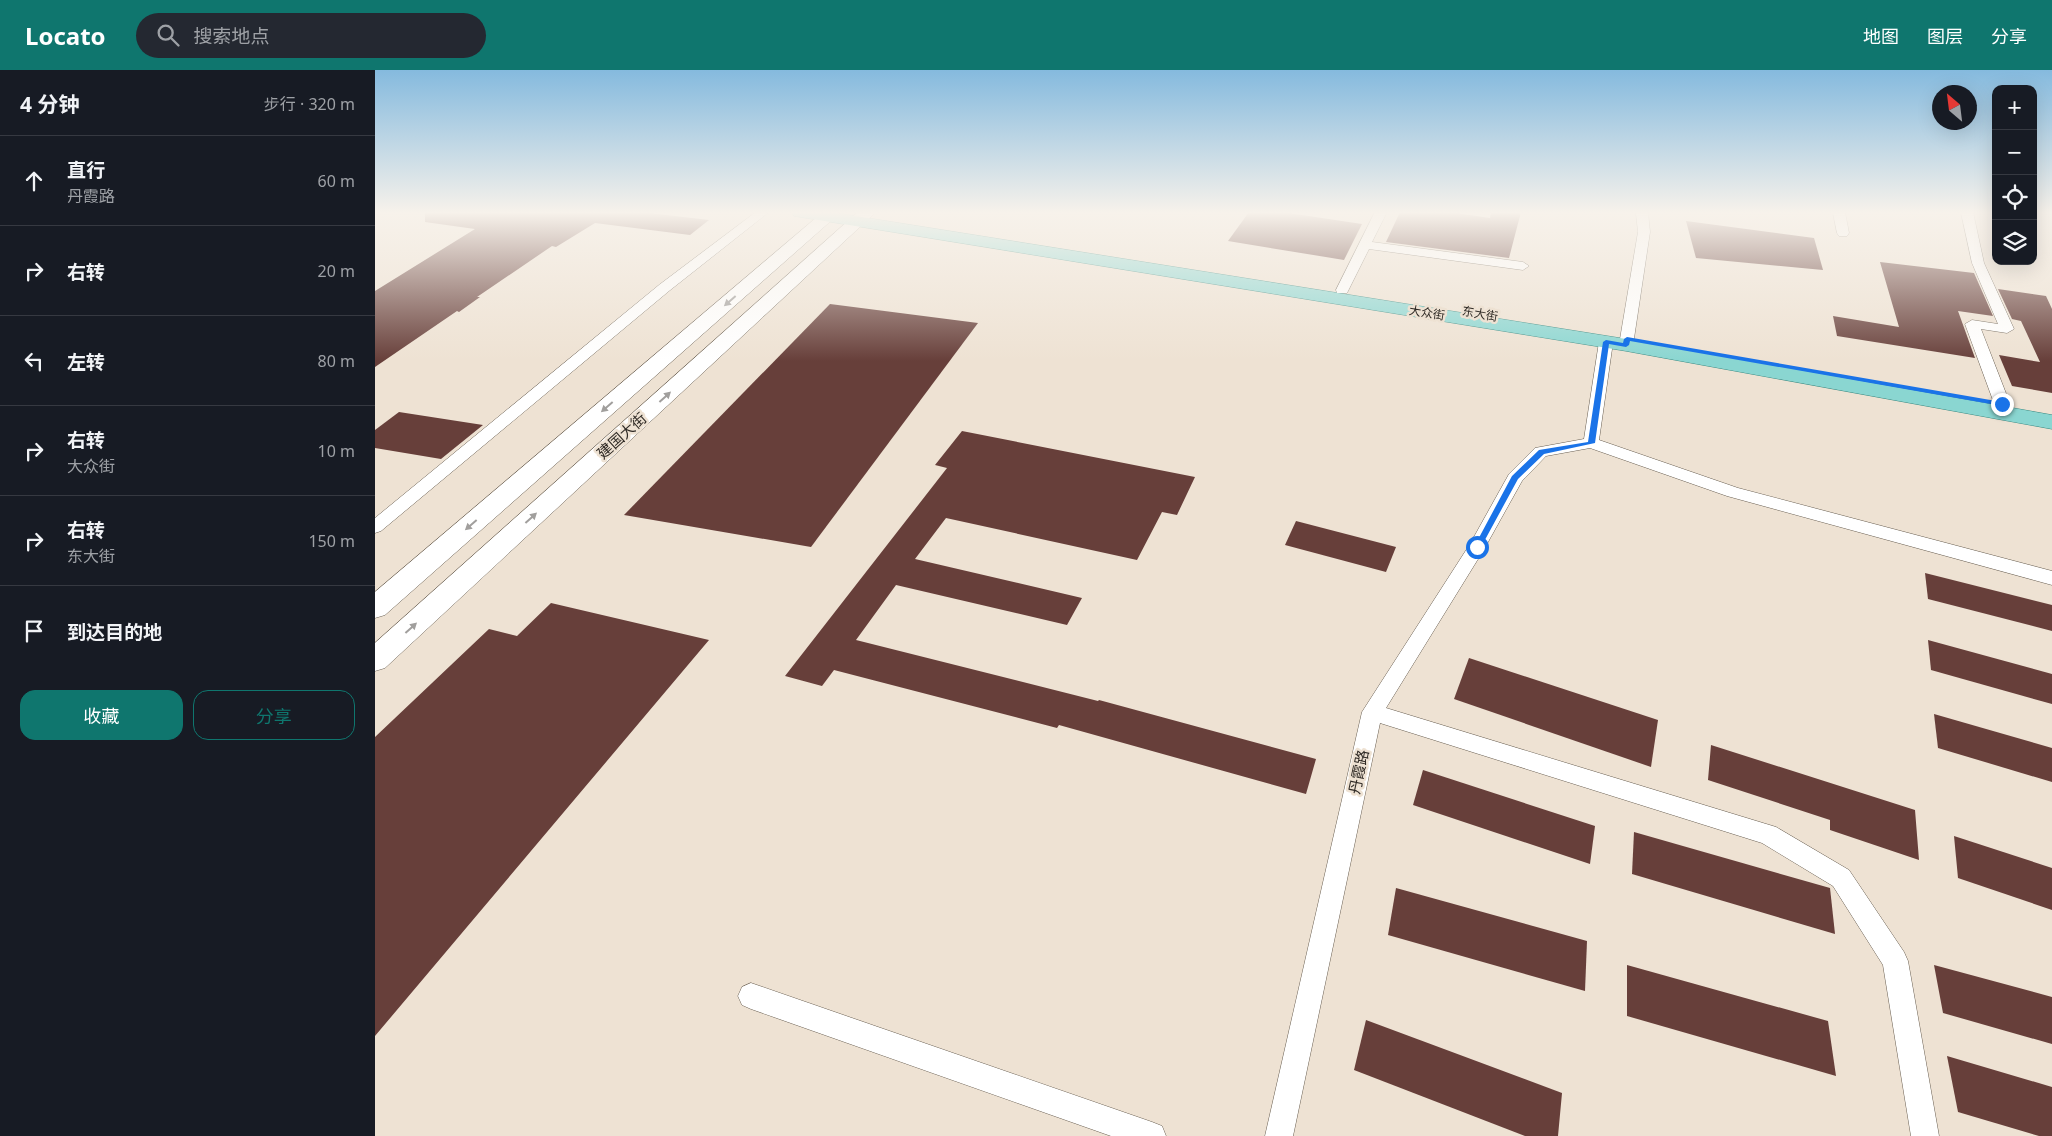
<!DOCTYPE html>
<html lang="zh">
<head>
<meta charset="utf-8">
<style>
  :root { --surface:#171b24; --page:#242831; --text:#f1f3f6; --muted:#9ea1a6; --line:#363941; --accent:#0f766e }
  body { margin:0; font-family:"Noto Sans","Noto Sans SC",sans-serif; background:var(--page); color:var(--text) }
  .controls { position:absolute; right:15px; top:15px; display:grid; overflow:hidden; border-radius:10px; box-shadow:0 5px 20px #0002 }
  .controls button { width:45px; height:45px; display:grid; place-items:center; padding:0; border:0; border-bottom:1px solid var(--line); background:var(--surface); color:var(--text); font:25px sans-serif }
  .compass { position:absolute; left:1557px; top:15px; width:45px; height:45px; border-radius:50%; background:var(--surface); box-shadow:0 5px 20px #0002; rotate:332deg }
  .stop { position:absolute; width:15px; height:15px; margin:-11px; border:4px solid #1a73e8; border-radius:50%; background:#fff }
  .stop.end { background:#1a73e8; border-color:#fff; box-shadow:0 1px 5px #0008 }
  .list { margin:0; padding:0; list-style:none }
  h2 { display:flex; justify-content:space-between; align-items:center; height:65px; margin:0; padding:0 20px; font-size:21px }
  h2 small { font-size:16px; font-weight:400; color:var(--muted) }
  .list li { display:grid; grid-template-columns:32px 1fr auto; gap:15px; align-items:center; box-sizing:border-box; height:90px; padding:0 20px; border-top:1px solid var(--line) }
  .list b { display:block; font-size:19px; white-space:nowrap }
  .list p { margin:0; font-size:16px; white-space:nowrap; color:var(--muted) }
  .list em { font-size:16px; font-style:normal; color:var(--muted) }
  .actions { display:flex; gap:10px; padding:15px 20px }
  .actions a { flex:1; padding:11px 0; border:1px solid var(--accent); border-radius:15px; text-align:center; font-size:18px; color:var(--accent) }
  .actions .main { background:var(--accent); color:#fff }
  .icon { flex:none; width:28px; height:28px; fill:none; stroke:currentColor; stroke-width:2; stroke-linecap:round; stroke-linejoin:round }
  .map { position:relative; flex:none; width:1677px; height:1066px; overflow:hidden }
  header { display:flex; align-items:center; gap:30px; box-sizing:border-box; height:70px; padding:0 25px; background:var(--accent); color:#fff }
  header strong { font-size:24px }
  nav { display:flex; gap:28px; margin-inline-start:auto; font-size:18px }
  .search { width:350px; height:45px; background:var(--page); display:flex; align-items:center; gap:12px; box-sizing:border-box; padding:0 18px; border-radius:28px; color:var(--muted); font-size:19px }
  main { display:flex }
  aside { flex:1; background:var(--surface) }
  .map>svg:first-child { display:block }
  .building { fill:#673f3a }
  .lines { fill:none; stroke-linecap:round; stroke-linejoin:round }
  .street-casing { stroke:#695f52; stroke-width:1 }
  .secondary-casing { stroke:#695f52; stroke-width:1 }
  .primary-casing { stroke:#378881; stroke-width:1 }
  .street { fill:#fff; fill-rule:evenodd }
  .secondary { fill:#fff; fill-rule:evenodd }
  .primary { fill:#8ad6d1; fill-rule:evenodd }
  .oneway { fill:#a19f9d }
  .route { fill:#1a73e8 }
  .labels { text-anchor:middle; stroke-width:5; stroke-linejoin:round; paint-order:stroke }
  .far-street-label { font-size:12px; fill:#2f2a25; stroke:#eee2d3 }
  .street-label { font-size:15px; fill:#2f2a25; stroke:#eee2d3 }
</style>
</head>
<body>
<header>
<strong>Locato</strong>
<div class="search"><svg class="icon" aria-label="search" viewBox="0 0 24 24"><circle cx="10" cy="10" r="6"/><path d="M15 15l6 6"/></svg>搜索地点</div>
<nav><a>地图</a><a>图层</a><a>分享</a></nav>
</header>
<main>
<aside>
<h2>4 分钟<small>步行 · 320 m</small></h2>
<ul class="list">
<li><svg class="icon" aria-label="ahead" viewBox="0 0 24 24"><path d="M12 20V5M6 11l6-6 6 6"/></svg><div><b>直行</b><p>丹霞路</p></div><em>60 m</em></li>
<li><svg class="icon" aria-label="right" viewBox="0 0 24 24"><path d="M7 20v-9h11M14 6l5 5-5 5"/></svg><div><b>右转</b></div><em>20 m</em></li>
<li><svg class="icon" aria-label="left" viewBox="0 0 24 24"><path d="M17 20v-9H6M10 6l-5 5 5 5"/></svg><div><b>左转</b></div><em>80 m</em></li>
<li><svg class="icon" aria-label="right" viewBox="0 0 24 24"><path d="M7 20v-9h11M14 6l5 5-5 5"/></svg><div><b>右转</b><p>大众街</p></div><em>10 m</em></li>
<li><svg class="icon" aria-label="right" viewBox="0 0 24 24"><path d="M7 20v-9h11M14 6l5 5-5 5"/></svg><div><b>右转</b><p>东大街</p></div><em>150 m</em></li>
<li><svg class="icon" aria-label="arrive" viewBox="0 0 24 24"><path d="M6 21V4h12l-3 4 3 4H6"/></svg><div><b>到达目的地</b></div></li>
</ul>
<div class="actions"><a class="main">收藏</a><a>分享</a></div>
</aside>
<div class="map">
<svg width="1677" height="1066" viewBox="0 0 1677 1066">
  <rect width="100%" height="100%" fill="#eee2d3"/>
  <g class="building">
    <polygon points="50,142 266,142 334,150 315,165 220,153 181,177 177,176 102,227 105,227 84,242 82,241 0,297 0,221 100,159 50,152"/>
    <polygon points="874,142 907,142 987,154 969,190 853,171"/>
    <polygon points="1025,142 1074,142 1115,148 1116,142 1146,142 1134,188 1011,172"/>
    <polygon points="1311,151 1439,168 1448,200 1321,188"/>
    <polygon points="1505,192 1599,203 1618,246 1583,241 1600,288 1462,266 1458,246 1524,257"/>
    <polygon points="1623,219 1671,226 1677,239 1677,323 1637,316 1624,285 1665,292 1646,251 1637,249"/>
    <polygon points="455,234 603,253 436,477 249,445"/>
    <polygon points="24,342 108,355 66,389 0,378 0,360"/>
    <polygon points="587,361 820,407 802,445 787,442 762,490 571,448 540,489 707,528 692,555 521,515 481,570 723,631 724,630 941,689 931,724 684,655 682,658 459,600 447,616 410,606 572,398 560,395"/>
    <polygon points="921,451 1021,477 1011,502 910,475"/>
    <polygon points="1550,503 1677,535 1677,561 1553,529"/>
    <polygon points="176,533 334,570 0,966 0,667 114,559 142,566"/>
    <polygon points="1553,570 1677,604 1677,634 1556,600"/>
    <polygon points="1094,588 1283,650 1276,697 1079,629"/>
    <polygon points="1559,644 1677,678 1677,712 1563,678"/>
    <polygon points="1336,675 1540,740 1544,790 1455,760 1455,750 1333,710"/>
    <polygon points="1048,700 1220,756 1215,794 1038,735"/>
    <polygon points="1259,762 1455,818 1460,864 1257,804"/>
    <polygon points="1579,766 1677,798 1677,840 1583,808"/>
    <polygon points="1021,818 1212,871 1210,921 1013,865"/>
    <polygon points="1252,895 1453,951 1461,1006 1252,946"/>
    <polygon points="1559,895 1677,927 1677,974 1568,943"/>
    <polygon points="991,950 1187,1023 1183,1066 1150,1066 979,1000"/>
    <polygon points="1572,986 1677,1017 1677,1066 1664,1066 1583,1042"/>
  </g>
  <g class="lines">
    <g class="street-casing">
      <g id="street">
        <polygon points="381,142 394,142 294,221 6,461 0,463 0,448 284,215"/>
        <polygon points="1000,142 1012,142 997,172 1148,192 1154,196 1148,200 994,179 972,223 962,223 961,220"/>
        <polygon points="1261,142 1273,142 1275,162 1258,275 1251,279 1244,275 1263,162"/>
        <polygon points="1458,142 1470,142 1474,163 1472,166 1464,166 1462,163"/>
        <polygon points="1586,142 1598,142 1609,193 1639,259 1632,263 1606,259 1639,344 1636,347 1626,347 1623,344 1590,254 1597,250 1623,254 1597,193"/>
        <polygon points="1231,268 1238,272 1224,370 1363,418 1677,501 1677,515 1352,426 1215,378 1171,386 1147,411 1108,481 1011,638 1401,757 1474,800 1529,882 1533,891 1564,1066 1536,1066 1508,895 1458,816 1387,773 1005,653 918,1066 890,1066 987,642 1095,474 1134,404 1160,378 1209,369 1224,272"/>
        <polygon points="376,913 777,1052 787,1056 791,1066 736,1066 376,939 367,935 363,926 367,917"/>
      </g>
    </g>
    <g class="secondary-casing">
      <g id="secondary">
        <polygon points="448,142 466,142 10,545 0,548 0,522"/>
        <polygon points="483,142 501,142 10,598 0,601 0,573"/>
      </g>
    </g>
    <g class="primary-casing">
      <polygon id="primary" points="417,142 455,142 1251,269 1677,345 1677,359 1251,281 425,147 419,146"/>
    </g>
    <use href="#street" class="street"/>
    <use href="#secondary" class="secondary"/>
    <use href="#primary" class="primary"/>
  </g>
  <defs><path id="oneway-solid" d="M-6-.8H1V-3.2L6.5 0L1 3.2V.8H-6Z" transform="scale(1.25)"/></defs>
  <g class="oneway">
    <use href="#oneway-solid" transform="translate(355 231) rotate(139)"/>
    <use href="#oneway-solid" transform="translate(290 327) rotate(-42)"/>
    <use href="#oneway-solid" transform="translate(232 337) rotate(139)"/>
    <use href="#oneway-solid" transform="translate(156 448) rotate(-42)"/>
    <use href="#oneway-solid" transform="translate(96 455) rotate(139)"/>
    <use href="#oneway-solid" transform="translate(36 558) rotate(-42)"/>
  </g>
  <linearGradient id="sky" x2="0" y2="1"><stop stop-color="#85bade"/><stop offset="0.49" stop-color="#f7f2eb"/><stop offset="1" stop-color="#f7f2eb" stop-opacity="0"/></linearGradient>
  <rect width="1677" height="291" fill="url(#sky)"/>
  <polygon class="route" points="1252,267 1627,332 1631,334 1627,336 1255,271 1254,275 1251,277 1234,274 1220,373 1169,384 1143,409 1105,479 1100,479 1099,477 1137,406 1164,380 1213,372 1228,272 1231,270 1248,273 1249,269"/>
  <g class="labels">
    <g class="far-street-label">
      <text transform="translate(1052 243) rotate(9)" y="4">大众街</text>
      <text transform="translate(1105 244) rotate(10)" y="4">东大街</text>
    </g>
    <g class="street-label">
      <text transform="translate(247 366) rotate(-42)" y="5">建国大街</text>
      <text transform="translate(984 702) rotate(-78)" y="5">丹霞路</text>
    </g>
  </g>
</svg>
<div class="controls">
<button>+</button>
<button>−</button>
<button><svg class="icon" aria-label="locate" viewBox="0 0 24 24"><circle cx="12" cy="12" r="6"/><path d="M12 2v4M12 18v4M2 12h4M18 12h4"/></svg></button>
<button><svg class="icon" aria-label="layers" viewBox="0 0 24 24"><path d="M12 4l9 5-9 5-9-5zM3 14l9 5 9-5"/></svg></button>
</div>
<svg class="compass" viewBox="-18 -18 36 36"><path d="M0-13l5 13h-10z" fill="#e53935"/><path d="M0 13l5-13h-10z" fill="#9ea1a6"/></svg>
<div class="stop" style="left:1102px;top:477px"></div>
<div class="stop end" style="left:1627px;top:334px"></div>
</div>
</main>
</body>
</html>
